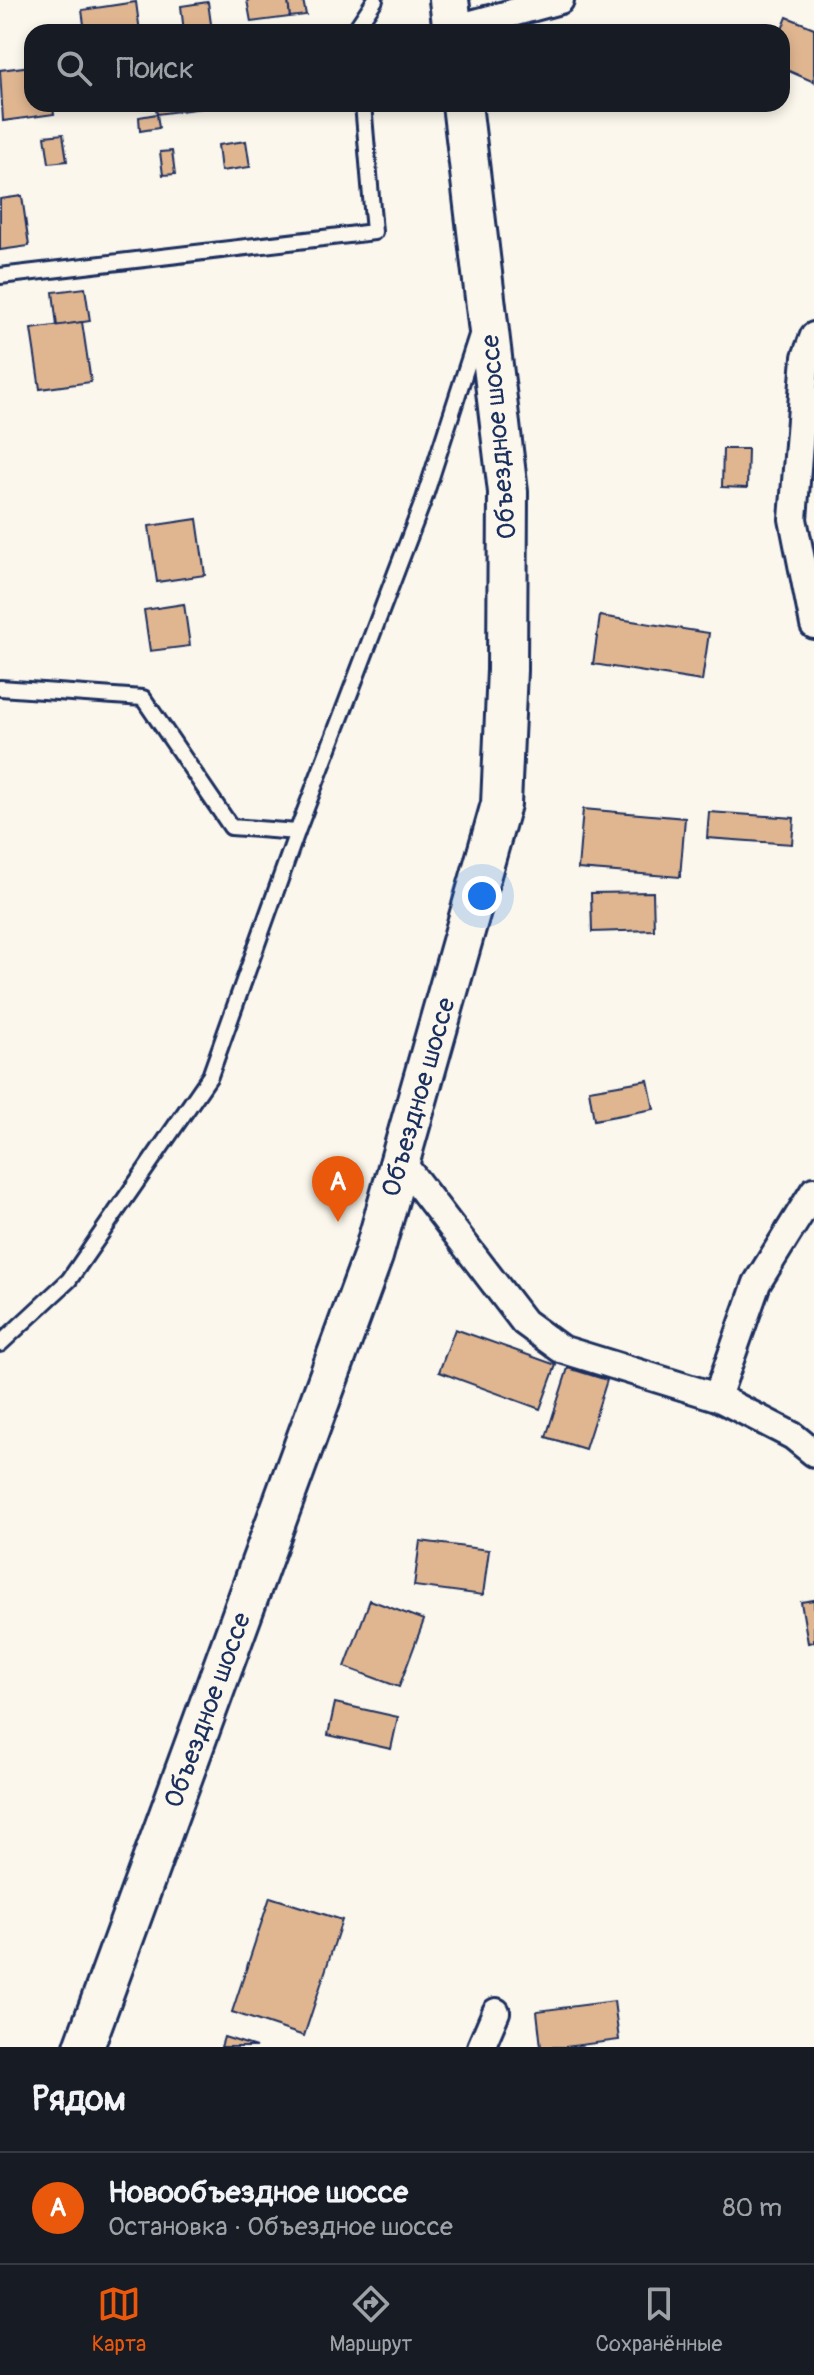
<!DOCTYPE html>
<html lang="ru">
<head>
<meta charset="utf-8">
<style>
  :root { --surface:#171b24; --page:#20242c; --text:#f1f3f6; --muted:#9ea1a6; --line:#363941; --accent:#ea580c }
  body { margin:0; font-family:Pangolin,sans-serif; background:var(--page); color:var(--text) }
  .you { position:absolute; left:482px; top:896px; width:28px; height:28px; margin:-20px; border:6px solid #fff; border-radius:50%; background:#1a73e8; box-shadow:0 0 0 12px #1a73e833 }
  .badge { display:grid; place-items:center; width:52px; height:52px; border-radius:50%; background:var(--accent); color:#fff; font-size:26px; font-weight:700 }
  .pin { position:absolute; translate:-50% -66px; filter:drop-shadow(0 2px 4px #0008) }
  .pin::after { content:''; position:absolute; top:42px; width:28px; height:24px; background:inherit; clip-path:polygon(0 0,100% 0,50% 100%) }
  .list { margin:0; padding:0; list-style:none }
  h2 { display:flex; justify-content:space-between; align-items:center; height:104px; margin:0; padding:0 32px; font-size:34px }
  h2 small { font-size:26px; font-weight:400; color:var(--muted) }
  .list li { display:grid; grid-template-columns:52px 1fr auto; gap:24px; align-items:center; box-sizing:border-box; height:112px; padding:0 32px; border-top:2px solid var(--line) }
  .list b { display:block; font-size:30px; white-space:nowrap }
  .list p { margin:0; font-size:26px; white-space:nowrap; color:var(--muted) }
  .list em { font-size:26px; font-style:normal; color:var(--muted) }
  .icon { flex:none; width:44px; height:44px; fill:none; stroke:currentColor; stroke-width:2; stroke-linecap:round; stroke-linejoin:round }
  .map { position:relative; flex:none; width:814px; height:2047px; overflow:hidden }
  .search { position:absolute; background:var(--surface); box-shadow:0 4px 12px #0003; left:24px; right:24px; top:24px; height:88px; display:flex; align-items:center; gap:20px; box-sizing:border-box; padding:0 28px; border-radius:24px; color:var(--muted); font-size:30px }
  .sheet { height:216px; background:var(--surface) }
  nav { display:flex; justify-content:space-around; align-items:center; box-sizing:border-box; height:112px; border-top:2px solid var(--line); background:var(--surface); font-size:22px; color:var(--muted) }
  nav a { display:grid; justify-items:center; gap:4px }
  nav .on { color:var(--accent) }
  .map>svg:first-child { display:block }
  .building { fill:#e0b691; stroke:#1b2f5e; stroke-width:2 }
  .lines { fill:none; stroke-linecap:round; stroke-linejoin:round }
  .lane-casing { stroke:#1b2f5e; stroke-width:20 }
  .street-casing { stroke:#1b2f5e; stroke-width:32 }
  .secondary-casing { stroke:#1b2f5e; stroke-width:44 }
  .lane { stroke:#fbf7ec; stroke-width:14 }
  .street { stroke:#fbf7ec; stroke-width:26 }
  .secondary { stroke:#fbf7ec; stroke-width:38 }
  .labels { text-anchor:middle; stroke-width:8; stroke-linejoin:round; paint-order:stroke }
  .street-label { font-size:26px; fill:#1b2f5e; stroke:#fbf7ec }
</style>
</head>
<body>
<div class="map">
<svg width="814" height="2047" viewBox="0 0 814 2047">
  <rect width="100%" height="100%" fill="#fbf7ec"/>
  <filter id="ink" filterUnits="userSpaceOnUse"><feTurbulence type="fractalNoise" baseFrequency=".0125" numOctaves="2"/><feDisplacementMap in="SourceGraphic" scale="16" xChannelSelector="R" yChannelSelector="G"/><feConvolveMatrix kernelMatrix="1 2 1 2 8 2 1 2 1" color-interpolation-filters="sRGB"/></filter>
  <g filter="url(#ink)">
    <g class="building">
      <polygon points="247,0 288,0 290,17 251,22"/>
      <polygon points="288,0 303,0 306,15 290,17"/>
      <polygon points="136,2 140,32 85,32 82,10"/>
      <polygon points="208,2 212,31 184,32 181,6"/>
      <polygon points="787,17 814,28 814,82 782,68 781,32"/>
      <polygon points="32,66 32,104 52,104 54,114 3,121 0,70"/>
      <polygon points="155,104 210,104 210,107 157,114"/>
      <polygon points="157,114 159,128 140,131 139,117"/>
      <polygon points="63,134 67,161 49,163 45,136"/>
      <polygon points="246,141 250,167 221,171 218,145"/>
      <polygon points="172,151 175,174 163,175 160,152"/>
      <polygon points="22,196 29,246 0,250 0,199"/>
      <polygon points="85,288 90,321 57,326 53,292"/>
      <polygon points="82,322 91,382 40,389 31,329"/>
      <polygon points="723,449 748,449 747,488 722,487"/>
      <polygon points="197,519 205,575 157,582 149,526"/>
      <polygon points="184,604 190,646 150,651 144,610"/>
      <polygon points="600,616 709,633 702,681 593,664"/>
      <polygon points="583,809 685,818 680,877 578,869"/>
      <polygon points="709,812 794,818 792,844 707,838"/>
      <polygon points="653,892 654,930 592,932 591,893"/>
      <polygon points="648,1080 654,1109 594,1120 589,1090"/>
      <polygon points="455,1329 556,1365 540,1409 439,1372"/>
      <polygon points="568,1368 607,1380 585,1449 546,1437"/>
      <polygon points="420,1541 489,1550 483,1595 414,1586"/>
      <polygon points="370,1600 424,1620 399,1687 345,1667"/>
      <polygon points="814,1600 814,1642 808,1643 801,1602"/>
      <polygon points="335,1703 398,1717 391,1749 328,1735"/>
      <polygon points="270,1897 342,1920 304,2036 232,2012"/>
      <polygon points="614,2001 619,2040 565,2047 541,2047 537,2011"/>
      <polygon points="224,2037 256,2047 221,2047"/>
    </g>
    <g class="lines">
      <g class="lane-casing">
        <g id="lane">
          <polyline points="357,32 357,27 375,0"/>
          <polyline points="0,276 374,232 363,104"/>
          <polyline points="0,688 143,698 231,827 297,832"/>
          <polyline points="0,1344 69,1280 210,1076 297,832 424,499 477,335"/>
        </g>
      </g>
      <g class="street-casing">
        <g id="street">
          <polyline points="453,29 560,0"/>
          <polyline points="814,336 806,357 793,519 814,625"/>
          <polyline points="400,1160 524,1322 561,1349 717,1397 793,1436 814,1453"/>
          <polyline points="717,1397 757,1283 814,1191"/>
          <polyline points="481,2047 496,2012"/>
        </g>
      </g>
      <g class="secondary-casing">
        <g id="secondary">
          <polyline points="449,0 453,32"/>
          <polyline points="84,2047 373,1256 501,804 507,670 508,492 462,104"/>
        </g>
      </g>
      <use href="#lane" class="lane"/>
      <use href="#street" class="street"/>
      <use href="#secondary" class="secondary"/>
    </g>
  </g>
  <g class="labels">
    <g class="street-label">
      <text transform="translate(498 437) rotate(-95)" y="9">Объездное шоссе</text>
      <text transform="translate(418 1097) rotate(-74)" y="9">Объездное шоссе</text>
      <text transform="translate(207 1710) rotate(-70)" y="9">Объездное шоссе</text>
    </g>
  </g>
</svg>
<div class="you"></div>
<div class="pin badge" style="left:338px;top:1222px">A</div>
<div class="search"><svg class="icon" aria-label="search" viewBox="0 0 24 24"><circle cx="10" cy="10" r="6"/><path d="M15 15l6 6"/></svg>Поиск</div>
</div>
<section class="sheet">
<h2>Рядом<small></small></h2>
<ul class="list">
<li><span class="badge">A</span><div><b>Новообъездное шоссе</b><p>Остановка · Объездное шоссе</p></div><em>80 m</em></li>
</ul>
</section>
<nav>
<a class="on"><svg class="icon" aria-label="map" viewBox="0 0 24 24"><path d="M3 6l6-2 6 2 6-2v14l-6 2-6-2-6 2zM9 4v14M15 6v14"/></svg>Карта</a>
<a><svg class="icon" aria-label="directions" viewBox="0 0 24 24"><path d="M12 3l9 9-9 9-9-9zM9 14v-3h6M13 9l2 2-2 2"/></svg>Маршрут</a>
<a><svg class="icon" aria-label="saved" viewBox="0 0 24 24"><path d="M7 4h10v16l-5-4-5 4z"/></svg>Сохранённые</a>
</nav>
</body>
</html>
